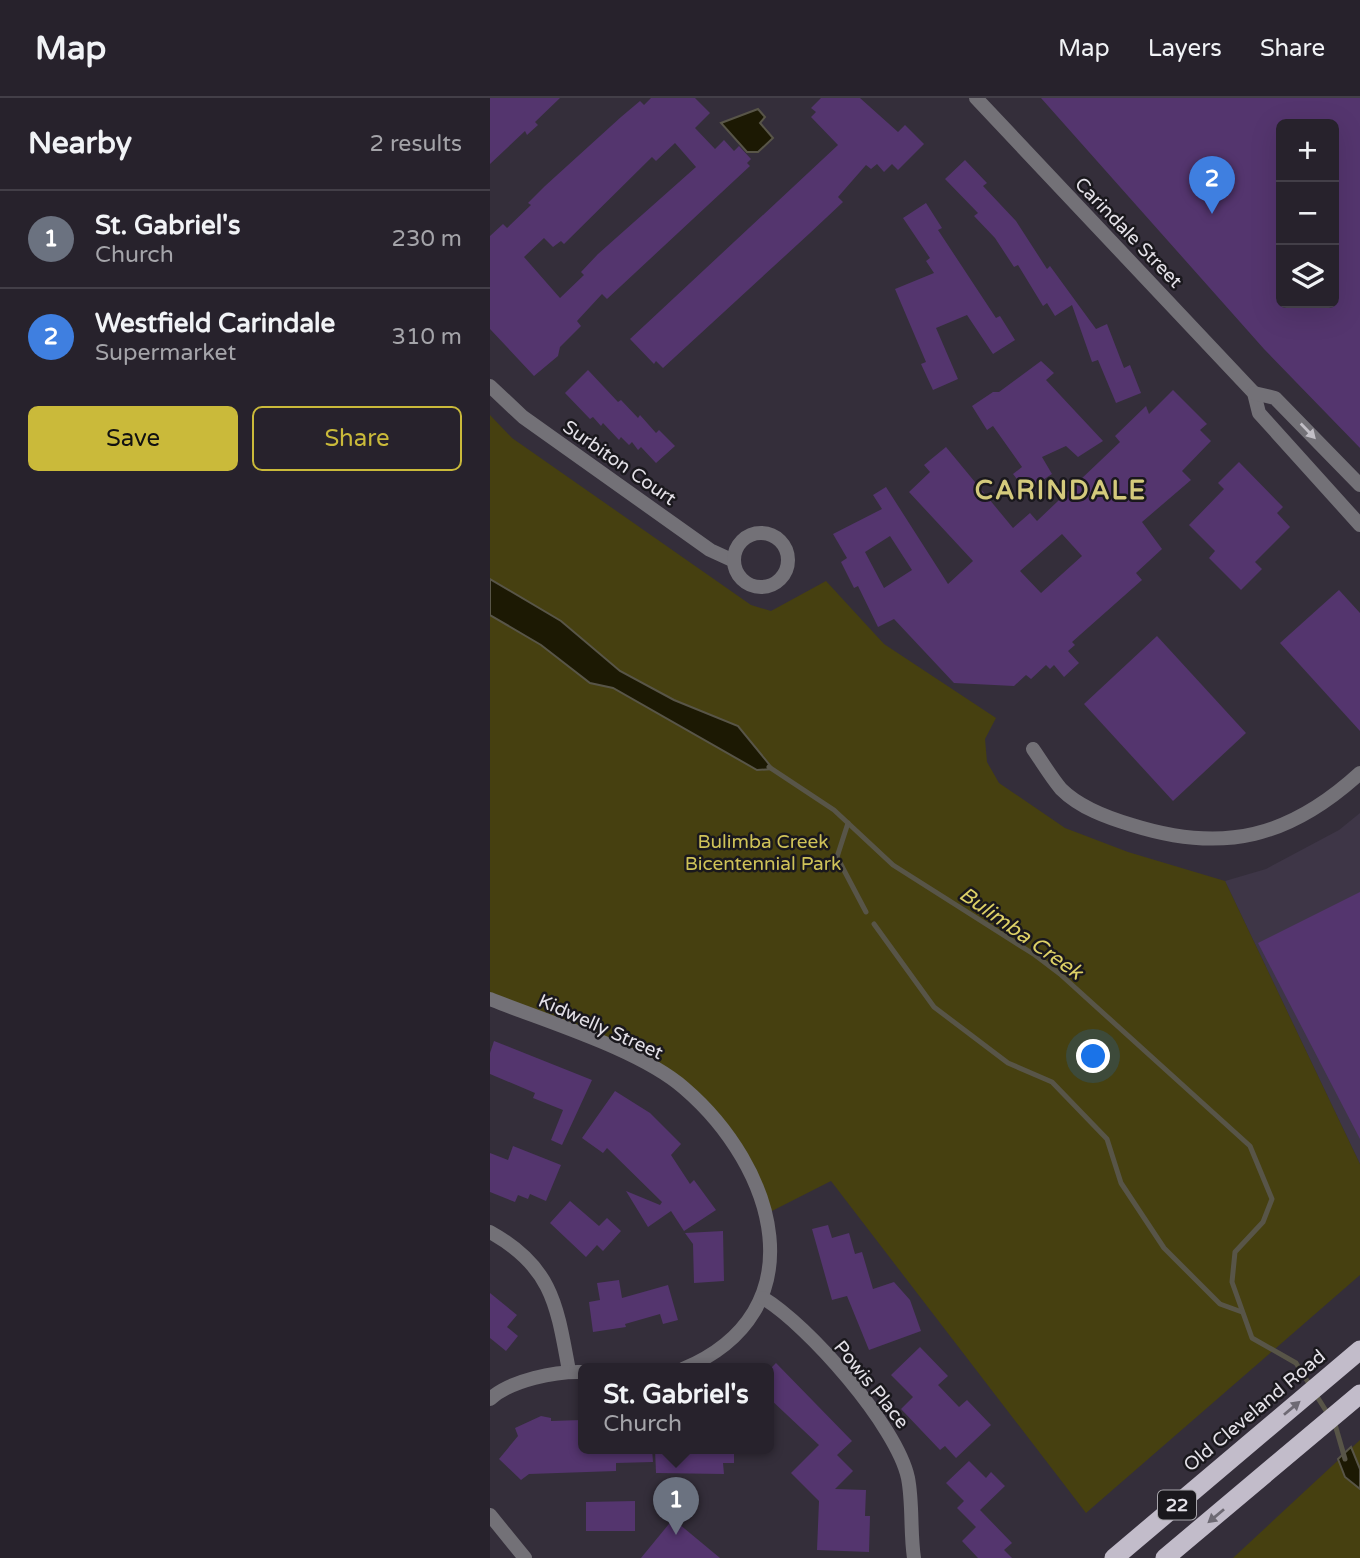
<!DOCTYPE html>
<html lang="en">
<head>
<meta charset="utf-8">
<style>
  :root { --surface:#27222c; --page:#2f2a34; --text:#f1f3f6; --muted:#a4a4a9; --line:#433f48; --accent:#caba3a }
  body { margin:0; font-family:"Varela Round",sans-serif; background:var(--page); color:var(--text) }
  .controls { position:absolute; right:21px; top:21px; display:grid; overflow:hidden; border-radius:10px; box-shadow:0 7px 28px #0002 }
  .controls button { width:63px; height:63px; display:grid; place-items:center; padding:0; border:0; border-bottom:2px solid var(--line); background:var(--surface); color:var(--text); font:35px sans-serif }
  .you { position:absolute; left:604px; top:959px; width:24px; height:24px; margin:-18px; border:5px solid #fff; border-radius:50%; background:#1a73e8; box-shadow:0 0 0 10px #1a73e833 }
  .badge { display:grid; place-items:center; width:46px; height:46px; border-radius:50%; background:var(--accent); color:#fff; font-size:23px; font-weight:700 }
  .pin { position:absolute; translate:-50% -58px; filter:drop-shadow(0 2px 4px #0008) }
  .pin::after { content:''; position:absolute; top:37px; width:24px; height:21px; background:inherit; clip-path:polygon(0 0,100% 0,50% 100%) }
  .popup { position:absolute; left:88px; top:1265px; width:196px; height:91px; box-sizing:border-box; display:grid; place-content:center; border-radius:10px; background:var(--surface); filter:drop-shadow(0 2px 5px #0005); font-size:23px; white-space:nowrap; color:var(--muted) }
  .popup b { font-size:26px; color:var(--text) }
  .popup::after { content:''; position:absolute; left:50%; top:100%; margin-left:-14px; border:14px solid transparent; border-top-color:var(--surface) }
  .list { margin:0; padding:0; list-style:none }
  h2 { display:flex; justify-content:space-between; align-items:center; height:91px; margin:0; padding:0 28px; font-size:30px }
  h2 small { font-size:23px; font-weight:400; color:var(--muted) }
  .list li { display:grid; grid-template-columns:46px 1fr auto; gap:21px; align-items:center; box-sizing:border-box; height:98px; padding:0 28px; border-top:2px solid var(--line) }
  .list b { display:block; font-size:26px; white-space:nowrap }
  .list p { margin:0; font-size:23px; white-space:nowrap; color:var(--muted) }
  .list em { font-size:23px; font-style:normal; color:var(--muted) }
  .actions { display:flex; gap:14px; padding:21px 28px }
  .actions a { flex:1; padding:16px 0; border:2px solid var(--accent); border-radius:10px; text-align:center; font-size:24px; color:var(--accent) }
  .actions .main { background:var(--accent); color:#111 }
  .icon { flex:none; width:38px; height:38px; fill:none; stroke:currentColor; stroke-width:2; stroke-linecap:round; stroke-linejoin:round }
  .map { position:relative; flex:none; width:870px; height:1460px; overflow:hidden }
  header { display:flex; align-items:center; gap:42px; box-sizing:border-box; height:98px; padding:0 35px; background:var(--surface); border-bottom:2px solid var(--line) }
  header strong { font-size:33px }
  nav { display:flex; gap:38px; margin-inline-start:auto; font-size:24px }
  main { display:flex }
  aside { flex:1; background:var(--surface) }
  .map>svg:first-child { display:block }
  .built { fill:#3e3647 }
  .green { fill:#464010 }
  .water { fill:#1c1903; stroke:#585548; stroke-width:2 }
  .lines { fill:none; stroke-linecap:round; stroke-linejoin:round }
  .stream { stroke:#585548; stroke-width:5 }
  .building { fill:#54356e; fill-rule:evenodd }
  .minor { stroke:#737177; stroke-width:14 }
  .tertiary { stroke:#737177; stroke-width:14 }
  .trunk { stroke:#c2bcca; stroke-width:19 }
  .oneway { fill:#c2bfc6 }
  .oneway2 { fill:#6e6a74 }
  .labels { text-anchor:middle; stroke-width:5; stroke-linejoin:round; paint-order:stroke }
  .shield { fill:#1a181d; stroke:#a7a5ab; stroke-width:2 }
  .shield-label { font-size:18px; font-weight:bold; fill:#e4e1e8 }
  .street-label { font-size:19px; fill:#e4e1e8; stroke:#1a181d }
  .park-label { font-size:19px; fill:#cfc258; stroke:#1a181d }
  .water-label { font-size:21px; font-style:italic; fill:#ddd066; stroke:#1a181d }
  .district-label { font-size:26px; font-weight:bold; letter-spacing:2px; fill:#d4ca7c; stroke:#1a181d }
</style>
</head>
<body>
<header>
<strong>Map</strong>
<nav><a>Map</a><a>Layers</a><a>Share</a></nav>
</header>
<main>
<aside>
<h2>Nearby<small>2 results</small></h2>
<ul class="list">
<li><span class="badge" style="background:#6b7280">1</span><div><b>St. Gabriel's</b><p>Church</p></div><em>230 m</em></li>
<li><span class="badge" style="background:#3f7fe0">2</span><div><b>Westfield Carindale</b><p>Supermarket</p></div><em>310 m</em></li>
</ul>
<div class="actions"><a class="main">Save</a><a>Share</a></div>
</aside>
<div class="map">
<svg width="870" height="1460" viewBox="0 0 870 1460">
  <rect width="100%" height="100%" fill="#342e3a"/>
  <polygon class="built" points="870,715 870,1066 735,783 776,771 849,732"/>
  <g class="green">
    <polygon points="0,317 22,340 261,507 281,513 336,483 394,546 506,620 495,641 497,664 509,685 575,730 638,754 735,783 870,1066 870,1177 596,1415 341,1083 276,1116 224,1021 155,964 0,901"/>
    <polygon points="870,1342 870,1460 743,1460"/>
  </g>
  <g class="water">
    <polygon points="268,11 275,19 270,25 283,40 268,54 257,54 231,25"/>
    <polygon points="0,481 71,523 130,573 184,602 248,628 283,671 267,672 123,590 100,585 51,547 0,517"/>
    <polygon points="861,1349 870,1371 870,1391 855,1379 848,1361"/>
  </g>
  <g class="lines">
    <g class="stream">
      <polyline points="279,669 344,712 403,767 545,857 570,876 760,1048 782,1101 773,1124 745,1154 742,1184 762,1240 806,1265 838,1316"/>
      <polyline points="358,725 347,759 376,814"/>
      <polyline points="384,826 444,909 518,965 562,984 617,1041 631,1085 674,1150 730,1206 752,1214"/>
      <polyline points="844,1323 855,1361"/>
    </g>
  </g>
  <g class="building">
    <polygon points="0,0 70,0 45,24 48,27 37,37 35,33 0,66"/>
    <path d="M 161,0 L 205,0 L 220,15 L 205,30 L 225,51 L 234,42 L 244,53 L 249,48 L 261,61 L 257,65 L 260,68 L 117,201 L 112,196 L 87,223 L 91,228 L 70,249 L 68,258 L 44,278 L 0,231 L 0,138 L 13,126 L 17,130 L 41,107 L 38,105 L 55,88 L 131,19 L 150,3 L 154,7 ZM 185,45 L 206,69 L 108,156 L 91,174 L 94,177 L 70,200 L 34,159 L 54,140 L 63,149 L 71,143 L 74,146 L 162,59 L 166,63 Z"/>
    <polygon points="331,0 370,0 408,34 415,27 434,46 408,72 402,66 394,74 387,66 381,71 376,67 348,99 353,104 320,135 173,270 166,263 164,266 140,241 348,47 321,19 326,14 321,10"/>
    <path d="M 551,0 L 870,0 L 870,350 L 774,251 ZM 791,26 L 844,26 L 844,205 L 791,205 Z"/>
    <polygon points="475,62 497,85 493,88 526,123 557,171 560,168 606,231 617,226 634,270 640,267 651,295 626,305 608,262 602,264 582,207 565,218 557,205 553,208 528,167 524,169 505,140 484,118 488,115 455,81"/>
    <polygon points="436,105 452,130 448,132 506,220 510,218 525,242 503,256 477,217 446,230 468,281 443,292 431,266 436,264 405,191 444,175 436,163 440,160 413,120"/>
    <polygon points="551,263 564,275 556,282 613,343 588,359 576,348 552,359 562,376 536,393 523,376 532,369 503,328 497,332 482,308 503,294 509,294"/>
    <polygon points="98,272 128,304 131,302 148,320 150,317 166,335 169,332 185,348 166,365 151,349 148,352 142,344 139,347 131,339 129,342 113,325 111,328 103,319 100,321 75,295"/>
    <path d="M 683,292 L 717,326 L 710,332 L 721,343 L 692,373 L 701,382 L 652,424 L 672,451 L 646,475 L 652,482 L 582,544 L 585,547 L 578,553 L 589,565 L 574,579 L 564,567 L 560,571 L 556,567 L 541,581 L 536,577 L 524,588 L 464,585 L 404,521 L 388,529 L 368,488 L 364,490 L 351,464 L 357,460 L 343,436 L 392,411 L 383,397 L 396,389 L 458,486 L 483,463 L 419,394 L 440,374 L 434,367 L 456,349 L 523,430 L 540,415 L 547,423 L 630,344 L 625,338 L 656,308 L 659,316 ZM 572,436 L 592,458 L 551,495 L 530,473 ZM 400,438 L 422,472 L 394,490 L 375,454 Z"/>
    <polygon points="749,364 793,409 787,415 800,429 765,464 772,471 751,492 719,460 725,453 699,427 734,391 728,385"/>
    <polygon points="849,492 870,515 870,633 790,545"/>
    <polygon points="667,538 756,635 683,703 594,606"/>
    <polygon points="870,794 870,1041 768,845"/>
    <polygon points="4,943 102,982 72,1047 61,1042 73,1012 43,1000 45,995 0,976 0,955"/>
    <polygon points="125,993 160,1015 191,1046 181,1057 200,1086 204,1082 226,1112 194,1133 181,1113 158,1129 136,1093 170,1107 172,1104 117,1050 113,1055 92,1040"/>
    <polygon points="23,1048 71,1067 56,1103 40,1096 38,1101 28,1097 25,1104 0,1094 0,1055 18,1062"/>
    <polygon points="80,1103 109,1128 117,1120 131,1133 113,1153 107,1147 96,1159 60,1125"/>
    <polygon points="338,1127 342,1140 359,1135 365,1156 372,1154 383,1191 404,1184 420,1202 431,1233 379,1252 357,1198 342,1202 322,1131"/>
    <polygon points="233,1133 234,1183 204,1185 203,1146 195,1135"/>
    <polygon points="129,1182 132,1200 178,1187 188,1222 173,1226 170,1216 135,1226 136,1229 103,1234 99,1204 110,1202 107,1185"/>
    <polygon points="0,1195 27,1217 17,1229 28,1238 16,1253 0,1240"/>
    <polygon points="430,1249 458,1278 448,1287 469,1309 477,1302 501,1327 466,1360 455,1348 450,1352 411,1311 423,1299 401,1277"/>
    <polygon points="286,1265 362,1343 347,1357 363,1373 345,1391 376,1392 375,1418 380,1418 379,1454 327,1452 329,1403 301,1375 329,1347 279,1300 279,1272"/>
    <polygon points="51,1318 61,1320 61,1323 92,1322 93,1351 162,1351 163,1364 126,1365 126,1373 39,1376 31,1382 9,1361 28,1338 25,1330"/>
    <polygon points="165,1351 244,1351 244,1365 233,1365 234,1376 166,1375"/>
    <polygon points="479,1363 496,1380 501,1374 515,1388 490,1412 522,1445 514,1452 522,1460 488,1460 472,1443 486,1429 467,1410 474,1403 456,1385"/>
    <polygon points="145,1403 145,1433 96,1433 96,1404"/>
    <polygon points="183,1421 230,1460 151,1460"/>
  </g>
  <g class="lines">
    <g class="minor">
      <polyline points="0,288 33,319 220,452 244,463"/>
      <circle cx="271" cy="462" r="27"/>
      <path d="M 543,651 C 552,664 561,679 571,691 C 590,710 618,720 642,727 C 734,756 800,739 870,675"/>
      <path d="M 0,901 C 57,924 149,951 194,990 C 286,1069 330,1213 193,1271"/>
      <path d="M 0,1134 C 63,1169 67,1208 79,1273"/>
      <path d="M 273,1200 C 318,1227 407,1328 418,1380 C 423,1406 420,1434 424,1460"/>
      <path d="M 0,1301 C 21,1282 66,1273 93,1274"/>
    </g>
    <g class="tertiary">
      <polyline points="486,0 764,295 769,315 870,427"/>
      <polyline points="764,295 785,300 870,387"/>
      <polyline points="0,1417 35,1460"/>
    </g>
    <g class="trunk">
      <polyline points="624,1460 870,1252"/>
      <polyline points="675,1460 870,1296"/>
    </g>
  </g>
  <defs><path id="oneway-solid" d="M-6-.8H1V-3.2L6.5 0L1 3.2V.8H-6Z" transform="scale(1.75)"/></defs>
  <use class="oneway" href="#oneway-solid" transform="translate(818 333) rotate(46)"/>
  <g class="oneway2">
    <use href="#oneway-solid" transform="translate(802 1310) rotate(-40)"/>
    <use href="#oneway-solid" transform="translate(726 1418) rotate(140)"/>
  </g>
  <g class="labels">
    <rect class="shield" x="668" y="1392.5" width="38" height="29" rx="5"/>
    <g class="shield-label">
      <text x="687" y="1413">22</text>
    </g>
    <g class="street-label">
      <text transform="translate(639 134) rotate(46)" y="7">Carindale Street</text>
      <text transform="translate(130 364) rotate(35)" y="7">Surbiton Court</text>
      <text transform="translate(111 928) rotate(24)" y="7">Kidwelly Street</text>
      <text transform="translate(382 1286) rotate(51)" y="7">Powis Place</text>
      <text transform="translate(764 1312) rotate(-40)" y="7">Old Cleveland Road</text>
    </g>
    <g class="park-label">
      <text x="273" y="750">Bulimba Creek<tspan x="273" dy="22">Bicentennial Park</tspan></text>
    </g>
    <g class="water-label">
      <text transform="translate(531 835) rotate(35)" y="7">Bulimba Creek</text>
    </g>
    <g class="district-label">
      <text x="571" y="401">CARINDALE</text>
    </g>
  </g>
</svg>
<div class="controls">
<button>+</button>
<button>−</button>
<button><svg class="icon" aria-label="layers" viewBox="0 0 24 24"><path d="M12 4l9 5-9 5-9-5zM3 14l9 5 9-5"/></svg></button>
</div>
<div class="you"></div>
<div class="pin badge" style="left:186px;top:1437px;background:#6b7280">1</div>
<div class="popup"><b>St. Gabriel's</b>Church</div>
<div class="pin badge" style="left:722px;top:116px;background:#3f7fe0">2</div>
</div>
</main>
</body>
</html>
